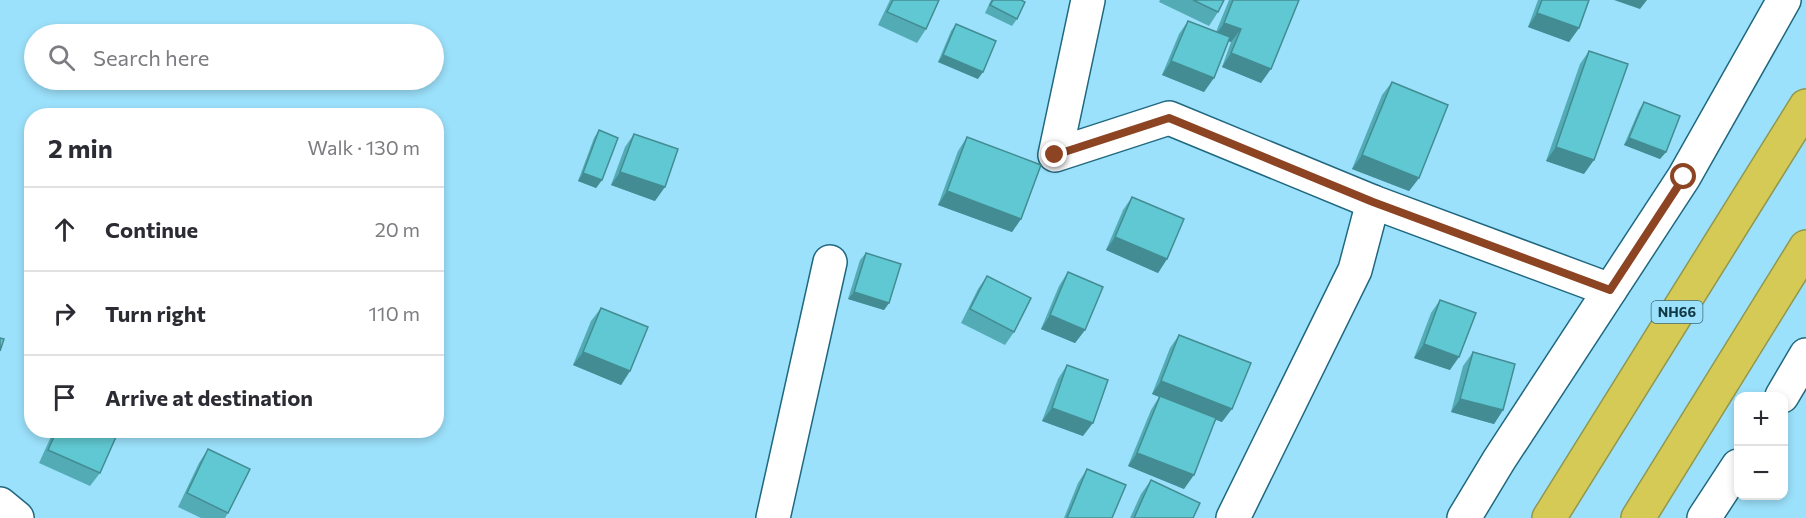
<!DOCTYPE html>
<html lang="en">
<head>
<meta charset="utf-8">
<style>
  :root { --surface:#fff; --page:#f2f2f3; --text:#2b2b33; --muted:#7c7c81; --line:#e1e1e2 }
  body { margin:0; font-family:Commissioner,sans-serif; background:var(--page); color:var(--text) }
  .controls { position:absolute; right:18px; bottom:18px; display:grid; overflow:hidden; border-radius:12px; box-shadow:0 3px 9px #0003 }
  .controls button { width:54px; height:54px; display:grid; place-items:center; padding:0; border:0; border-bottom:2px solid var(--line); background:var(--surface); color:var(--text); font:30px sans-serif }
  .stop { position:absolute; width:18px; height:18px; margin:-14px; border:4px solid #8c4423; border-radius:50%; background:#fff }
  .stop.end { background:#8c4423; border-color:#fff; box-shadow:0 2px 6px #0008 }
  .list { margin:0; padding:0; list-style:none }
  h2 { display:flex; justify-content:space-between; align-items:center; height:78px; margin:0; padding:0 24px; font-size:26px }
  h2 small { font-size:20px; font-weight:400; color:var(--muted) }
  .list li { display:grid; grid-template-columns:39px 1fr auto; gap:18px; align-items:center; box-sizing:border-box; height:84px; padding:0 24px; border-top:2px solid var(--line) }
  .list b { display:block; font-size:22px; white-space:nowrap }
  .list em { font-size:20px; font-style:normal; color:var(--muted) }
  .icon { flex:none; width:33px; height:33px; fill:none; stroke:currentColor; stroke-width:2; stroke-linecap:round; stroke-linejoin:round }
  .map { position:relative; flex:none; width:1806px; height:518px; overflow:hidden }
  .search { position:absolute; background:var(--surface); box-shadow:0 3px 9px #0003; left:24px; top:24px; width:420px; height:66px; display:flex; align-items:center; gap:15px; box-sizing:border-box; padding:0 21px; border-radius:33px; color:var(--muted); font-size:22px }
  .panel { position:absolute; background:var(--surface); box-shadow:0 3px 9px #0003; left:24px; top:108px; width:420px; height:330px; border-radius:24px }
  .map>svg:first-child { display:block }
  .lines { fill:none; stroke-linecap:round; stroke-linejoin:round }
  .minor-casing { stroke:#20687f; stroke-width:36 }
  .highway-casing { stroke:#909750; stroke-width:36 }
  .minor { stroke:#fff; stroke-width:33 }
  .highway { stroke:#d5ca56; stroke-width:33 }
  .wall { fill:#53acb5 }
  .shaded-wall { fill:#438c93 }
  .building { fill:#60c8d2; stroke:#438c93; stroke-width:1.5 }
  .route { stroke:#8c4423; stroke-width:8 }
  .labels { text-anchor:middle; stroke-width:4.5; stroke-linejoin:round; paint-order:stroke }
  .shield { fill:#9ce1fb; stroke:#3b6b7c; stroke-width:1.5 }
  .shield-label { font-size:14px; font-weight:bold; fill:#113845 }
</style>
</head>
<body>
<div class="map">
<svg width="1806" height="518" viewBox="0 0 1806 518">
  <rect width="100%" height="100%" fill="#9ce1fb"/>
  <g class="lines">
    <g class="minor-casing">
      <g id="minor">
        <polyline points="1088,0 1055,155 1169,118 1373,202 1610,290"/>
        <polyline points="1782,396 1806,355"/>
        <polyline points="0,504 17,518"/>
        <polyline points="773,518 830,262"/>
        <polyline points="1233,518 1355,270 1373,202"/>
        <polyline points="1464,518 1499,460 1684,177 1784,0"/>
        <polyline points="1704,518 1738,466"/>
      </g>
    </g>
    <g class="highway-casing">
      <g id="highway">
        <polyline points="1549,518 1806,106"/>
        <polyline points="1638,518 1806,247"/>
      </g>
    </g>
    <use href="#minor" class="minor"/>
    <use href="#highway" class="highway"/>
  </g>
  <g class="wall">
    <polygon points="890,0 939,0 926,29 917,43 878,25"/>
    <polygon points="991,0 1021,0 1017,19 1012,26 985,13"/>
    <polygon points="1160,0 1224,0 1218,12 1209,26 1159,2"/>
    <polygon points="1229,0 1299,0 1261,83 1222,67 1231,42 1228,41 1204,92 1162,75 1179,34 1188,21 1216,32"/>
    <polygon points="1538,0 1589,0 1579,28 1569,42 1528,27"/>
    <polygon points="956,24 978,79 938,62 951,31"/>
    <polygon points="1589,51 1584,174 1546,161 1580,64"/>
    <polygon points="1392,82 1419,178 1409,191 1352,169 1382,95"/>
    <polygon points="1644,102 1666,152 1660,159 1624,145 1639,110"/>
    <polygon points="599,130 602,180 596,188 578,181 594,138"/>
    <polygon points="634,134 655,201 611,185 625,147"/>
    <polygon points="967,137 1021,219 1012,232 938,205 958,151"/>
    <polygon points="1132,197 1167,259 1158,273 1106,250 1123,210"/>
    <polygon points="866,253 889,303 884,310 848,299 860,260"/>
    <polygon points="1068,272 1085,330 1075,343 1041,329 1059,286"/>
    <polygon points="987,276 1014,332 1005,345 961,323 978,289"/>
    <polygon points="1440,300 1450,370 1414,358 1431,313"/>
    <polygon points="601,308 630,371 621,385 573,365 591,321"/>
    <polygon points="1179,335 1222,422 1216,420 1184,489 1128,466 1151,410 1159,397 1152,394 1170,348"/>
    <polygon points="1473,352 1503,410 1494,424 1451,412 1463,366"/>
    <polygon points="1067,365 1083,436 1042,421 1058,379"/>
    <polygon points="54,430 119,430 100,473 90,486 39,463"/>
    <polygon points="208,449 228,513 225,518 201,518 178,507 199,463"/>
    <polygon points="1087,469 1112,518 1064,518 1078,483"/>
    <polygon points="1151,480 1193,518 1130,518 1141,494"/>
  </g>
  <g class="shaded-wall">
    <polygon points="1614,0 1647,0 1640,9"/>
    <polygon points="1537,13 1579,28 1569,42 1528,27"/>
    <polygon points="1224,23 1241,29 1231,42 1215,36"/>
    <polygon points="1231,53 1271,69 1261,83 1222,67"/>
    <polygon points="943,55 983,72 978,79 938,62"/>
    <polygon points="1171,61 1214,78 1204,92 1162,75"/>
    <polygon points="1629,138 1666,152 1660,159 1624,145"/>
    <polygon points="1556,147 1594,160 1584,174 1546,161"/>
    <polygon points="1362,155 1419,178 1409,191 1352,169"/>
    <polygon points="620,172 665,187 655,201 611,185"/>
    <polygon points="583,173 602,180 596,188 578,181"/>
    <polygon points="947,191 1021,219 1012,232 938,205"/>
    <polygon points="1115,237 1167,259 1158,273 1106,250"/>
    <polygon points="854,292 889,303 884,310 848,299"/>
    <polygon points="1050,315 1085,330 1075,343 1041,329"/>
    <polygon points="1424,344 1459,357 1450,370 1414,358"/>
    <polygon points="583,352 630,371 621,385 573,365"/>
    <polygon points="1161,381 1232,409 1222,422 1152,394"/>
    <polygon points="1460,399 1503,410 1494,424 1451,412"/>
    <polygon points="1052,408 1093,423 1083,436 1042,421"/>
    <polygon points="1137,453 1194,475 1184,489 1128,466"/>
  </g>
  <g class="building">
    <polygon points="893,0 939,0 926,29 887,12"/>
    <polygon points="993,0 1021,0 1025,2 1017,19 990,5"/>
    <polygon points="1193,0 1224,0 1218,12"/>
    <polygon points="1233,0 1299,0 1271,69 1231,53 1241,29 1224,23"/>
    <polygon points="1542,0 1589,0 1579,28 1537,13"/>
    <polygon points="1188,21 1230,37 1214,78 1171,61"/>
    <polygon points="956,24 996,41 983,72 943,55"/>
    <polygon points="1589,51 1628,64 1594,160 1556,147"/>
    <polygon points="1392,82 1448,105 1419,178 1362,155"/>
    <polygon points="1644,102 1680,116 1666,152 1629,138"/>
    <polygon points="599,130 618,138 602,180 583,173"/>
    <polygon points="634,134 678,149 665,187 620,172"/>
    <polygon points="967,137 1041,165 1021,219 947,191"/>
    <polygon points="1132,197 1184,219 1167,259 1115,237"/>
    <polygon points="866,253 901,264 889,303 854,292"/>
    <polygon points="1068,272 1103,287 1085,330 1050,315"/>
    <polygon points="987,276 1031,298 1014,332 970,309"/>
    <polygon points="1440,300 1476,313 1459,357 1424,344"/>
    <polygon points="601,308 648,327 630,371 583,352"/>
    <polygon points="1179,335 1251,363 1232,409 1161,381"/>
    <polygon points="0,338 4,339 0,351"/>
    <polygon points="1473,352 1515,364 1503,410 1460,399"/>
    <polygon points="1067,365 1108,380 1093,423 1052,408"/>
    <polygon points="1160,396 1216,418 1194,475 1137,453"/>
    <polygon points="57,430 119,430 100,473 48,450"/>
    <polygon points="208,449 250,469 228,513 187,493"/>
    <polygon points="1087,469 1126,485 1112,518 1067,518"/>
    <polygon points="1151,480 1200,503 1193,518 1134,518"/>
  </g>
  <g class="lines">
    <polyline class="route" points="1055,155 1169,118 1373,202 1610,290 1684,177"/>
  </g>
  <g class="labels">
    <rect class="shield" x="1651.5" y="301" width="51" height="22" rx="4.5"/>
    <g class="shield-label">
      <text x="1677" y="317">NH66</text>
    </g>
  </g>
</svg>
<div class="controls">
<button>+</button>
<button>−</button>
</div>
<div class="stop" style="left:1684px;top:177px"></div>
<div class="stop end" style="left:1055px;top:155px"></div>
<div class="search"><svg class="icon" aria-label="search" viewBox="0 0 24 24"><circle cx="10" cy="10" r="6"/><path d="M15 15l6 6"/></svg>Search here</div>
<section class="panel">
<h2>2 min<small>Walk · 130 m</small></h2>
<ul class="list">
<li><svg class="icon" aria-label="ahead" viewBox="0 0 24 24"><path d="M12 20V5M6 11l6-6 6 6"/></svg><div><b>Continue</b></div><em>20 m</em></li>
<li><svg class="icon" aria-label="right" viewBox="0 0 24 24"><path d="M7 20v-9h11M14 6l5 5-5 5"/></svg><div><b>Turn right</b></div><em>110 m</em></li>
<li><svg class="icon" aria-label="arrive" viewBox="0 0 24 24"><path d="M6 21V4h12l-3 4 3 4H6"/></svg><div><b>Arrive at destination</b></div></li>
</ul>
</section>
</div>
</body>
</html>
